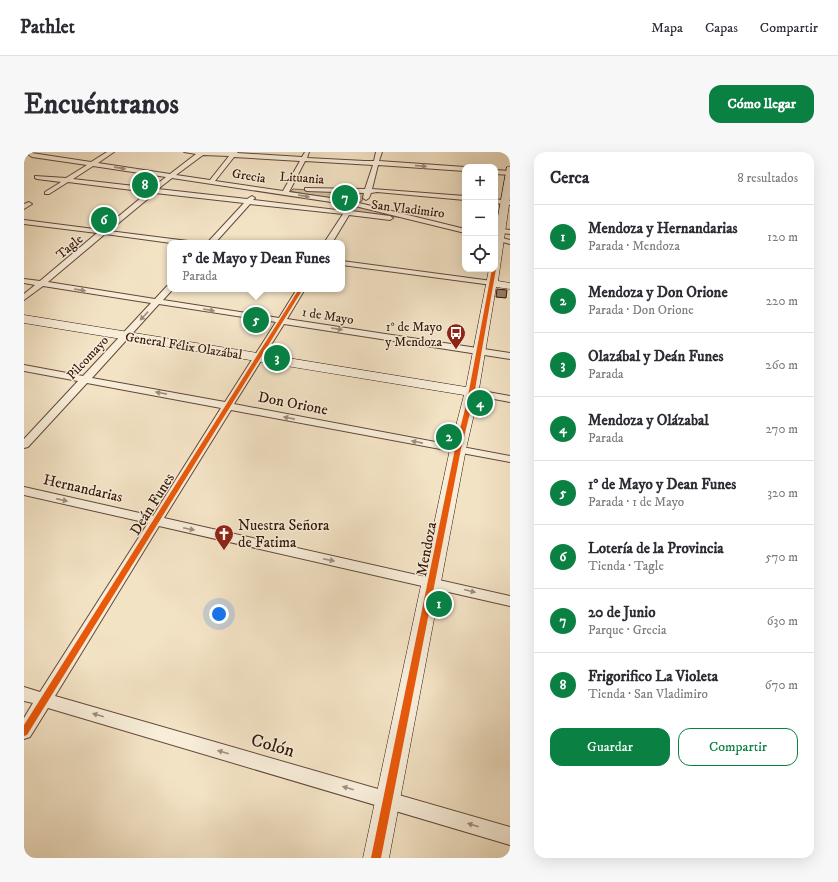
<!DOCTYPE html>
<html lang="es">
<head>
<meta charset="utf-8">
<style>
  :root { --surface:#fff; --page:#f7f7f7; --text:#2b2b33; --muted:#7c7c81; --line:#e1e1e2; --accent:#0b8043 }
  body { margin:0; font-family:"IM FELL DW Pica",serif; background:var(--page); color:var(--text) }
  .controls { position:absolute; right:12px; top:12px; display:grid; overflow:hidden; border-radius:8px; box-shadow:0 4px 16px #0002 }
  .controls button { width:36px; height:36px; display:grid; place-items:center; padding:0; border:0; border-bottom:1px solid var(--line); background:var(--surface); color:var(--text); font:20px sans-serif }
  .you { position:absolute; left:195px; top:462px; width:14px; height:14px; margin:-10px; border:3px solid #fff; border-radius:50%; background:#1a73e8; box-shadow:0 0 0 6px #1a73e833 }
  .badge { display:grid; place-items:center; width:26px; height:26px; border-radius:50%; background:var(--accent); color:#fff; font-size:13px; font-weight:700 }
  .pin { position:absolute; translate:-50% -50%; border:2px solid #fff; box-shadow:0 1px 4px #0006 }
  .popup { position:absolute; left:143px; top:88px; width:178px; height:52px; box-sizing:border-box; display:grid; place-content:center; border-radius:8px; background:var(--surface); filter:drop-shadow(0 1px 3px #0005); font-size:13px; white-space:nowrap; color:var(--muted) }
  .popup b { font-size:15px; color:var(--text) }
  .popup::after { content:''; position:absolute; left:50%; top:100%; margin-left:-8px; border:8px solid transparent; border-top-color:var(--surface) }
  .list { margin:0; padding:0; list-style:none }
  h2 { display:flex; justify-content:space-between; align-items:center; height:52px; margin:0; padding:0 16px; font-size:17px }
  h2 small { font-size:13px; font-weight:400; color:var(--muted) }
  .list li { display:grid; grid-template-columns:26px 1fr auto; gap:12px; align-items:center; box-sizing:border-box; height:64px; padding:0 16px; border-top:1px solid var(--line) }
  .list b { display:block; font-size:15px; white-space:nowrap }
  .list p { margin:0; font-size:13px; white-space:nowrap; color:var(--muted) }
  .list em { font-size:13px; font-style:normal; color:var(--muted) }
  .actions { display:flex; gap:8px; padding:12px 16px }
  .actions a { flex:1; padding:9px 0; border:1px solid var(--accent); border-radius:12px; text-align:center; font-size:14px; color:var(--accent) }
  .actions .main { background:var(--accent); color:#fff }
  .icon { flex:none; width:22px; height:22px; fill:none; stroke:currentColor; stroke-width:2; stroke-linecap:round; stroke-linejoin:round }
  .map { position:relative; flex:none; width:486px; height:706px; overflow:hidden; border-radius:12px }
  header { display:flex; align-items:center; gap:24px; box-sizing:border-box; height:56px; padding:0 20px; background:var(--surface); border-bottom:1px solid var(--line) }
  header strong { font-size:19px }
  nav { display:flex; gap:22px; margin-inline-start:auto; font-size:14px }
  .intro { display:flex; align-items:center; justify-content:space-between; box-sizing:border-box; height:96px; padding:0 24px }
  h1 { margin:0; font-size:28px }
  .button { padding:10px 18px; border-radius:12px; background:var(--accent); color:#fff; font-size:14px; font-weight:700 }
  main { display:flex; gap:24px; padding:0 24px }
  aside { flex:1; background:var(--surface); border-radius:12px; box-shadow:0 4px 16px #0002 }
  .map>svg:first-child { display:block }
  .green { fill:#d3c0a5; stroke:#846a58 }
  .building { fill:#97806b; stroke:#34150a }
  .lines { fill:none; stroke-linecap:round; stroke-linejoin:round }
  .street-casing { stroke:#644839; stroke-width:2 }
  .secondary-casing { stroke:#34150a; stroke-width:1 }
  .street { fill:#f7edd9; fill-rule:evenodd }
  .secondary { fill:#f7edd9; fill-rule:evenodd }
  .cycleway-casing { stroke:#f7edd9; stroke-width:2 }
  .cycleway { fill:#e8590c; fill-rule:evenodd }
  .oneway { fill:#9f8c7c }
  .labels { text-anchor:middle; stroke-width:3; stroke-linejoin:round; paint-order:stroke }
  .far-street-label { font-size:13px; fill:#34150a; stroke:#f7edd9 }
  .far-poi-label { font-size:13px; fill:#34150a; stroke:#f7edd9; text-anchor:end }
  .street-label { font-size:15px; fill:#34150a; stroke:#f7edd9 }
  .poi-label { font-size:15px; fill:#34150a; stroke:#f7edd9; text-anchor:start }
  .near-street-label { font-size:18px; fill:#34150a; stroke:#f7edd9 }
</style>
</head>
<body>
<header>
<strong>Pathlet</strong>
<nav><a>Mapa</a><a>Capas</a><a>Compartir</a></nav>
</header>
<div class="intro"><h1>Encuéntranos</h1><a class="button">Cómo llegar</a></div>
<main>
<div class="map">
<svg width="486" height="706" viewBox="0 0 486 706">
  <rect width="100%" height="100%" fill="#f3e3c5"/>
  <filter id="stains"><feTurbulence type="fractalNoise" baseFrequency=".005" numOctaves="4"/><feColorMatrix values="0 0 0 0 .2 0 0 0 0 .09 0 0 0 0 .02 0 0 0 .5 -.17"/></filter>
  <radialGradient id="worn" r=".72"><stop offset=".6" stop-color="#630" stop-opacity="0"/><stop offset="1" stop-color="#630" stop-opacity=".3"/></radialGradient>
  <g class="green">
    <polygon points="269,37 338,41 340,43 338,49 333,50 270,40 267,39"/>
    <polygon points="333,54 384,66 331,61 328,59"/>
  </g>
  <polygon class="building" points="473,137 483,138 482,146 472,145"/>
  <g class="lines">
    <g class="street-casing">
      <g id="street">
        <path d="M 1,0 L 67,10 L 83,0 L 90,0 L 74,11 L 146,22 L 172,2 L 160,0 L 214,0 L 213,1 L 278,5 L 281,0 L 285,0 L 283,6 L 341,9 L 350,9 L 352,0 L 358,0 L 355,9 L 441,15 L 441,19 L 354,13 L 348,37 L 441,44 L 441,48 L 353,40 L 347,41 L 345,46 L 342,48 L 339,46 L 340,41 L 283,39 L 281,38 L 281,36 L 341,37 L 349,13 L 281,9 L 265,40 L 327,49 L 441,77 L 441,81 L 327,53 L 148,26 L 134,37 L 223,47 L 228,44 L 231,46 L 229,48 L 321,59 L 326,54 L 329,56 L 327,59 L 366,64 L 369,66 L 366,68 L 325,63 L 308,91 L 300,91 L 319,62 L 226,52 L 191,91 L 183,91 L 220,51 L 131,41 L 85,79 L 164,89 L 168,91 L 147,91 L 81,82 L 24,130 L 131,147 L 143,134 L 146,134 L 146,137 L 149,137 L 139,148 L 255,166 L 273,137 L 281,137 L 263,167 L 486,201 L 486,207 L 260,172 L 210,252 L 486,304 L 486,310 L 207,258 L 140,366 L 486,444 L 486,454 L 135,374 L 31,544 L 486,675 L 486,693 L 24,556 L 6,585 L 0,587 L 0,566 L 9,551 L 0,549 L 0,535 L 16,540 L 124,371 L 0,343 L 0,335 L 129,364 L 197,256 L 63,231 L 4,295 L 0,296 L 0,287 L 54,229 L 0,219 L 0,213 L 59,224 L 127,151 L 19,134 L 0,148 L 0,142 L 11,133 L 0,131 L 0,127 L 16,129 L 73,81 L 0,72 L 0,68 L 78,78 L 124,40 L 44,30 L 25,42 L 21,42 L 21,40 L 37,30 L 13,27 L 11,26 L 11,24 L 42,26 L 63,13 L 8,5 ZM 179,3 L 205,4 L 186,28 L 152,23 ZM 210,5 L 276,9 L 259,39 L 191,29 ZM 69,14 L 142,25 L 128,36 L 49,27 ZM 135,152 L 252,170 L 201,250 L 68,226 Z"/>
        <polygon points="471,18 486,19 486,23 471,22"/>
        <polygon points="471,47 486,49 486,53 471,51"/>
        <polygon points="5,50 8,52 0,57 0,52"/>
        <polygon points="471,76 486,78 486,82 471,80"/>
        <polygon points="471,84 486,88 486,92 471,88"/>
        <polygon points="318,109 468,129 472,131 468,133 318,113"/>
        <polygon points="447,237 486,244 486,250 443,242 442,240"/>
      </g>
    </g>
    <g class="secondary-casing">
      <polygon id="secondary" points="483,15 486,15 486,46 474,129 486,131 486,137 472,135 453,249 442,297 365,706 339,706 426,297 440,243 0,171 0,163 442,235 465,117 471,117 471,81"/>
    </g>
    <use href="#street" class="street"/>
    <use href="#secondary" class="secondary"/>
    <g class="cycleway-casing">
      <g id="cycleway">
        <polygon points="471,116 472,117 449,249 437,297 357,706 347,706 431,297 443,249 468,117 471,117"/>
        <polygon points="275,137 279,137 3,583 0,584 0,573"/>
      </g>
    </g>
    <use href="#cycleway" class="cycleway"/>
  </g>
  <defs><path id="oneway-solid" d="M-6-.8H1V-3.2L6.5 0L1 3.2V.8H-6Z"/></defs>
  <g class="oneway">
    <use href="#oneway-solid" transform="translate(397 14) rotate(5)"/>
    <use href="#oneway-solid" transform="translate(96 16) rotate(8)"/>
    <use href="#oneway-solid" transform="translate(280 44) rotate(8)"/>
    <use href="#oneway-solid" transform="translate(56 138) rotate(9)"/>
    <use href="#oneway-solid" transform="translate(185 158) rotate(9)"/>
    <use href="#oneway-solid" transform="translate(120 164) rotate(133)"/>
    <use href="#oneway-solid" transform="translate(313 177) rotate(9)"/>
    <use href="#oneway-solid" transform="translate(137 241) rotate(-169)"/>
    <use href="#oneway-solid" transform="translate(265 266) rotate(-169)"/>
    <use href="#oneway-solid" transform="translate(393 290) rotate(-169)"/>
    <use href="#oneway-solid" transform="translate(38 348) rotate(13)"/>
    <use href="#oneway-solid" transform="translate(165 377) rotate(12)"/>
    <use href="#oneway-solid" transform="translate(305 408) rotate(12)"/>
    <use href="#oneway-solid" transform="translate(446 439) rotate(14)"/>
    <use href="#oneway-solid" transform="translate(74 563) rotate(-164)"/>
    <use href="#oneway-solid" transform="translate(199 600) rotate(-164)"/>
    <use href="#oneway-solid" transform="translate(324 636) rotate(-164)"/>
    <use href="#oneway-solid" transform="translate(449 673) rotate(-163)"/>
  </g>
  <defs>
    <g id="bus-pin" transform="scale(1)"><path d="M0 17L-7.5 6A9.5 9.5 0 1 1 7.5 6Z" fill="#8f2418" stroke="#f7edd9"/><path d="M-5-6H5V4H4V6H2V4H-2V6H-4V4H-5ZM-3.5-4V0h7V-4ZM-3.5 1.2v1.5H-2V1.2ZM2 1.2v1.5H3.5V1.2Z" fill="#fff"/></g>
    <g id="church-pin" transform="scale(1)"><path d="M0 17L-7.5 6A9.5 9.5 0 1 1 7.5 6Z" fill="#8f2418" stroke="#f7edd9"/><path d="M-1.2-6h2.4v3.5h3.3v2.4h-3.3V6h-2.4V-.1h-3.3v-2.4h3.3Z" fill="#fff"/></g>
  </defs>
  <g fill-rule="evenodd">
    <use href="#bus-pin" x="432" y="181"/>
    <use href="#church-pin" x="200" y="382"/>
  </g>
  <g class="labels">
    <g class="far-street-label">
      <text transform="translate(225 23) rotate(9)" y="5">Grecia</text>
      <text transform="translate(278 25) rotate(4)" y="5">Lituania</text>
      <text transform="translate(384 56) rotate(7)" y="5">San Vladimiro</text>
      <text transform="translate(45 94) rotate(-40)" y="5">Tagle</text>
      <text transform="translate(304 163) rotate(9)" y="5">1 de Mayo</text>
      <text transform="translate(160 193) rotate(9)" y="5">General Félix Olazábal</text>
      <text transform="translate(63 205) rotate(-47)" y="5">Pilcomayo</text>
    </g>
    <g class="far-poi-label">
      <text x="418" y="179">1° de Mayo<tspan x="418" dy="15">y Mendoza</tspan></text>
    </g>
    <g class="street-label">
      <text transform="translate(269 251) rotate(11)" y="5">Don Orione</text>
      <text transform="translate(59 336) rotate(13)" y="5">Hernandarias</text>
      <text transform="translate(128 352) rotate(-58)" y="5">Deán Funes</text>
      <text transform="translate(402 397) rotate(-79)" y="5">Mendoza</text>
    </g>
    <g class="poi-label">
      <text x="214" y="378">Nuestra Señora<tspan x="214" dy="17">de Fatima</tspan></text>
    </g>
    <g class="near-street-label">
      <text transform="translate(249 593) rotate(16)" y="6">Colón</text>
    </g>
  </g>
  <rect width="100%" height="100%" filter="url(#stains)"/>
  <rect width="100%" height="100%" fill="url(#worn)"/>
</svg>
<div class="controls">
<button>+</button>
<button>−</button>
<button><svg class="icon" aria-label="locate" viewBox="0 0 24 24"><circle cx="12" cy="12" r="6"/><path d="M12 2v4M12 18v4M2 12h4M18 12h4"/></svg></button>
</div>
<div class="you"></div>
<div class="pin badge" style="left:415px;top:452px">1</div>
<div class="pin badge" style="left:425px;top:285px">2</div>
<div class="pin badge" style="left:253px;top:206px">3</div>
<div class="pin badge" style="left:456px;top:251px">4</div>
<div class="pin badge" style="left:232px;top:168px">5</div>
<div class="popup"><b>1° de Mayo y Dean Funes</b>Parada</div>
<div class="pin badge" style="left:80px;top:68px">6</div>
<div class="pin badge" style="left:321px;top:46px">7</div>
<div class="pin badge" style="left:121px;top:33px">8</div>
</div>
<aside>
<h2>Cerca<small>8 resultados</small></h2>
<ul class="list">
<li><span class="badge">1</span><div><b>Mendoza y Hernandarias</b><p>Parada · Mendoza</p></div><em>120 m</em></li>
<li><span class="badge">2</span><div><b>Mendoza y Don Orione</b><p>Parada · Don Orione</p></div><em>220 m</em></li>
<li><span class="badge">3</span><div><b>Olazábal y Deán Funes</b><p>Parada</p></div><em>260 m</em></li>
<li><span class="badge">4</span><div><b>Mendoza y Olázabal</b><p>Parada</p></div><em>270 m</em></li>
<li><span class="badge">5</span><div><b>1° de Mayo y Dean Funes</b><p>Parada · 1 de Mayo</p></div><em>320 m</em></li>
<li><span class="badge">6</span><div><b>Lotería de la Provincia</b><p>Tienda · Tagle</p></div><em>570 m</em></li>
<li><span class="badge">7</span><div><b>20 de Junio</b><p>Parque · Grecia</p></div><em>630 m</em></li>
<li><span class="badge">8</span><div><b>Frigorifico La Violeta</b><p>Tienda · San Vladimiro</p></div><em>670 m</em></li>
</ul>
<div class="actions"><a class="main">Guardar</a><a>Compartir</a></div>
</aside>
</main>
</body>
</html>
